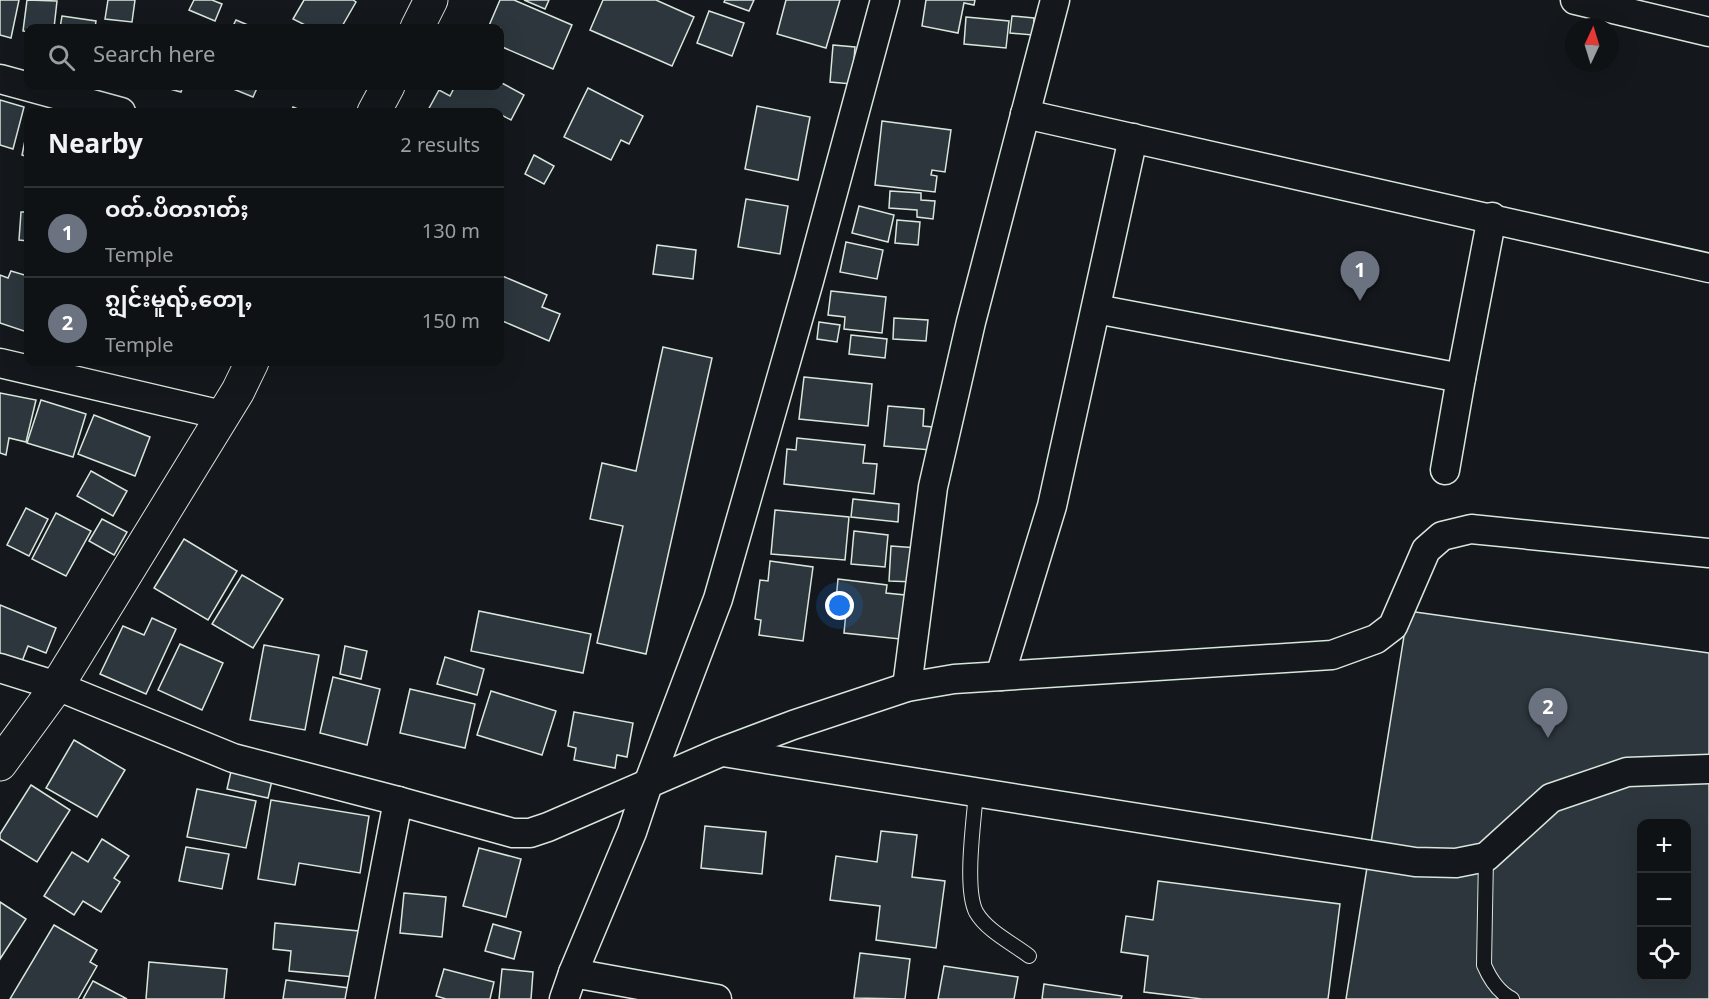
<!DOCTYPE html>
<html lang="en">
<head>
<meta charset="utf-8">
<style>
  :root { --surface:#0f1215; --page:#1d2022; --text:#f1f3f6; --muted:#9b9ea0; --line:#2f3234; --accent:#ffb74d }
  body { margin:0; font-family:Georgia,"Noto Sans Myanmar",serif; background:var(--page); color:var(--text) }
  .controls { position:absolute; right:18px; bottom:18px; display:grid; overflow:hidden; border-radius:12px; box-shadow:0 6px 24px #0002 }
  .controls button { width:54px; height:54px; display:grid; place-items:center; padding:0; border:0; border-bottom:2px solid var(--line); background:var(--surface); color:var(--text); font:30px sans-serif }
  .compass { position:absolute; left:1565px; top:18px; width:54px; height:54px; border-radius:50%; background:var(--surface); box-shadow:0 6px 24px #0002; rotate:4deg }
  .you { position:absolute; left:840px; top:606px; width:21px; height:21px; margin:-15px; border:4px solid #fff; border-radius:50%; background:#1a73e8; box-shadow:0 0 0 9px #1a73e833 }
  .badge { display:grid; place-items:center; width:39px; height:39px; border-radius:50%; background:var(--accent); color:#fff; font-size:20px; font-weight:700 }
  .pin { position:absolute; translate:-50% -50px; filter:drop-shadow(0 2px 3px #0008) }
  .pin::after { content:''; position:absolute; top:32px; width:21px; height:18px; background:inherit; clip-path:polygon(0 0,100% 0,50% 100%) }
  .list { margin:0; padding:0; list-style:none }
  h2 { display:flex; justify-content:space-between; align-items:center; height:78px; margin:0; padding:0 24px; font-size:26px }
  h2 small { font-size:20px; font-weight:400; color:var(--muted) }
  .list li { display:grid; grid-template-columns:39px 1fr auto; gap:18px; align-items:center; box-sizing:border-box; height:90px; padding:0 24px; border-top:2px solid var(--line) }
  .list b { display:block; font-size:22px; white-space:nowrap }
  .list p { margin:0; font-size:20px; white-space:nowrap; color:var(--muted) }
  .list em { font-size:20px; font-style:normal; color:var(--muted) }
  .icon { flex:none; width:33px; height:33px; fill:none; stroke:currentColor; stroke-width:2; stroke-linecap:round; stroke-linejoin:round }
  .map { position:relative; flex:none; width:1709px; height:999px; overflow:hidden }
  .search { position:absolute; background:var(--surface); box-shadow:0 6px 24px #0002; left:24px; top:24px; width:480px; height:66px; display:flex; align-items:center; gap:15px; box-sizing:border-box; padding:0 21px; border-radius:12px; color:var(--muted); font-size:22px }
  .panel { position:absolute; background:var(--surface); box-shadow:0 6px 24px #0002; left:24px; top:108px; width:480px; height:258px; border-radius:12px }
  .map>svg:first-child { display:block }
  .building { fill:#2c363c; stroke:#d8e6dc; stroke-width:1.5; fill-rule:evenodd }
  .lines { fill:none; stroke-linecap:round; stroke-linejoin:round }
  .service-casing { stroke:#d8e6dc; stroke-width:16 }
  .minor-casing { stroke:#d8e6dc; stroke-width:31 }
  .trunk-casing { stroke:#d8e6dc; stroke-width:35 }
  .service { stroke:#14181c; stroke-width:14 }
  .minor { stroke:#14181c; stroke-width:28 }
  .trunk { stroke:#14181c; stroke-width:33 }
</style>
</head>
<body>
<div class="map">
<svg width="1709" height="999" viewBox="0 0 1709 999">
  <rect width="100%" height="100%" fill="#14181c"/>
  <g class="building">
    <polygon points="0,0 19,0 11,38 0,35"/>
    <polygon points="27,0 57,1 54,28 28,28 28,32 23,31"/>
    <polygon points="108,0 135,0 132,22 105,19"/>
    <polygon points="194,0 212,0 222,4 215,21 189,10"/>
    <polygon points="304,0 353,0 356,2 341,28 311,28 293,19"/>
    <polygon points="500,0 514,0 572,25 553,69 500,46 500,28 488,28"/>
    <polygon points="524,0 549,0 545,9"/>
    <polygon points="603,0 656,0 694,17 672,66 590,30"/>
    <polygon points="725,0 754,0 749,11 724,2"/>
    <polygon points="786,0 840,0 826,48 777,34"/>
    <polygon points="926,0 975,0 974,5 964,3 958,33 922,26"/>
    <polygon points="709,11 744,23 732,56 697,43"/>
    <polygon points="62,16 96,21 95,28 60,28"/>
    <polygon points="1012,16 1034,18 1033,35 1010,33"/>
    <polygon points="966,17 1009,21 1006,48 964,44"/>
    <polygon points="236,20 255,28 232,28"/>
    <polygon points="833,45 855,47 852,84 830,82"/>
    <polygon points="500,82 524,95 511,120 492,110 491,112 427,112 439,90 450,96 455,86 500,86"/>
    <polygon points="159,86 183,86 181,92"/>
    <polygon points="226,86 258,86 253,97"/>
    <polygon points="588,88 643,116 629,144 621,140 611,160 564,137"/>
    <polygon points="0,100 24,107 13,149 0,145"/>
    <polygon points="757,106 810,117 798,180 745,169"/>
    <polygon points="293,107 305,112 291,112"/>
    <polygon points="882,121 951,130 945,172 932,170 931,175 937,176 935,192 875,185"/>
    <polygon points="28,126 28,157 22,155"/>
    <polygon points="534,155 554,166 544,184 525,174"/>
    <polygon points="890,191 921,193 921,200 935,201 933,219 917,217 917,210 889,208"/>
    <polygon points="746,199 788,206 780,254 738,247"/>
    <polygon points="859,206 894,215 888,242 852,233"/>
    <polygon points="21,212 28,212 28,241 19,240"/>
    <polygon points="897,220 920,222 918,245 895,243"/>
    <polygon points="846,242 883,250 877,279 840,272"/>
    <polygon points="657,245 696,250 693,279 653,274"/>
    <polygon points="11,271 28,276 27,332 0,323 0,275 8,278"/>
    <polygon points="500,275 547,295 542,307 560,314 549,341 500,320"/>
    <polygon points="831,291 886,297 882,333 844,329 845,317 828,315"/>
    <polygon points="894,318 928,320 926,341 893,339"/>
    <polygon points="819,322 840,325 837,342 817,339"/>
    <polygon points="851,335 887,339 885,358 849,354"/>
    <polygon points="663,347 712,358 646,654 597,643 623,526 590,519 602,463 636,471"/>
    <polygon points="804,377 872,384 868,426 799,419"/>
    <polygon points="0,393 36,400 26,442 9,438 6,455 0,453"/>
    <polygon points="41,400 86,414 73,457 27,443"/>
    <polygon points="888,406 924,409 923,426 933,427 931,450 884,446"/>
    <polygon points="94,415 150,437 135,476 78,454"/>
    <polygon points="797,438 865,445 863,463 877,464 874,494 784,484 787,449 796,450"/>
    <polygon points="91,471 127,491 113,516 77,496"/>
    <polygon points="853,499 899,504 898,522 851,517"/>
    <polygon points="26,508 48,519 29,556 7,545"/>
    <polygon points="775,510 849,517 845,560 771,554"/>
    <polygon points="56,513 91,531 66,576 32,559"/>
    <polygon points="102,519 127,532 114,555 89,541"/>
    <polygon points="854,531 888,535 885,567 851,564"/>
    <polygon points="184,539 237,571 208,620 154,588"/>
    <polygon points="891,546 918,548 916,582 889,581"/>
    <polygon points="770,561 813,567 803,641 759,635 761,620 755,619 760,580 768,581"/>
    <polygon points="242,575 283,599 253,648 212,624"/>
    <polygon points="838,579 887,585 886,593 905,595 900,639 844,633 846,612 835,611"/>
    <polygon points="0,605 56,628 46,653 28,646 21,664 0,656"/>
    <polygon points="479,611 591,634 583,673 471,651"/>
    <path d="M 1408,611 L 1709,653 L 1709,999 L 1346,999 ZM 1642,824 L 1686,824 L 1686,976 L 1642,976 Z"/>
    <polygon points="152,618 176,629 146,694 100,674 123,626 144,635"/>
    <polygon points="180,644 223,663 202,710 158,690"/>
    <polygon points="264,645 319,655 305,730 250,720"/>
    <polygon points="345,646 367,651 361,679 340,674"/>
    <polygon points="445,657 484,669 477,695 437,684"/>
    <polygon points="333,677 380,689 367,745 320,733"/>
    <polygon points="410,689 475,704 465,748 400,733"/>
    <polygon points="491,691 556,711 542,755 477,735"/>
    <polygon points="574,712 633,723 627,757 617,755 615,768 574,760 576,748 568,746"/>
    <polygon points="74,740 125,770 97,817 46,788"/>
    <polygon points="232,767 273,776 268,798 227,789"/>
    <polygon points="31,785 70,810 37,862 0,839 0,834"/>
    <polygon points="197,789 256,801 246,848 187,837"/>
    <polygon points="271,800 369,816 360,873 299,863 295,885 258,879"/>
    <polygon points="705,826 766,832 762,874 701,868"/>
    <polygon points="881,831 917,835 912,877 945,881 936,948 876,940 880,906 830,900 836,856 877,862"/>
    <polygon points="102,839 129,856 114,878 120,882 101,912 83,901 74,915 44,896 72,852 88,862"/>
    <polygon points="186,847 229,854 222,889 179,881"/>
    <polygon points="479,848 521,859 506,917 463,906"/>
    <polygon points="1158,881 1340,904 1328,999 1202,999 1144,992 1148,956 1121,952 1126,916 1153,920"/>
    <polygon points="404,893 446,897 442,937 400,933"/>
    <polygon points="0,902 26,919 0,959"/>
    <polygon points="275,923 359,931 355,977 289,971 291,951 273,949"/>
    <polygon points="493,924 521,932 514,959 485,951"/>
    <polygon points="54,925 97,950 90,962 97,966 78,999 10,999"/>
    <polygon points="860,953 910,959 905,999 854,998"/>
    <polygon points="149,962 227,969 224,999 146,999"/>
    <polygon points="944,966 1018,977 1014,999 938,999"/>
    <polygon points="444,969 494,982 490,999 446,999 436,996"/>
    <polygon points="502,969 533,972 531,999 499,999"/>
    <polygon points="286,980 349,988 348,999 283,999"/>
    <polygon points="93,981 127,999 83,999"/>
    <polygon points="1044,984 1122,996 1121,999 1042,999"/>
  </g>
  <g class="lines">
    <g class="service-casing">
      <g id="service">
        <path d="M 976,792 C 974,820 964,888 976,912 C 987,931 1012,943 1029,956"/>
        <path d="M 1486,857 L 1484,965 C 1490,979 1498,992 1512,999"/>
      </g>
    </g>
    <g class="minor-casing">
      <g id="minor">
        <polyline points="1575,0 1709,32"/>
        <polyline points="0,79 121,112"/>
        <polyline points="1025,114 1709,268"/>
        <polyline points="1096,309 1461,378"/>
        <polyline points="0,363 222,415"/>
        <polyline points="1445,470 1461,378 1492,217"/>
        <polyline points="0,668 57,686 233,758 398,801 513,833 530,833 548,827 721,752 793,725 907,687 954,679 1332,655 1376,639 1393,626 1426,550 1442,536 1471,529 1709,553"/>
        <polyline points="1000,676 1052,506 1133,138"/>
        <polyline points="907,687 933,487 971,322 1055,0"/>
        <polyline points="723,752 1415,862 1456,863 1486,857 1551,798 1627,772 1709,769"/>
        <polyline points="573,973 717,999"/>
        <polyline points="360,999 398,801"/>
        <polyline points="564,999 573,973 632,832 648,784 718,599 809,281 885,0"/>
      </g>
    </g>
    <g class="trunk-casing">
      <g id="trunk">
        <polyline points="417,28 431,0"/>
        <polyline points="374,112 388,86"/>
        <polyline points="0,764 57,686 238,391 252,362"/>
      </g>
    </g>
    <use href="#service" class="service"/>
    <use href="#minor" class="minor"/>
    <use href="#trunk" class="trunk"/>
  </g>
</svg>
<div class="controls">
<button>+</button>
<button>−</button>
<button><svg class="icon" aria-label="locate" viewBox="0 0 24 24"><circle cx="12" cy="12" r="6"/><path d="M12 2v4M12 18v4M2 12h4M18 12h4"/></svg></button>
</div>
<svg class="compass" viewBox="-18 -18 36 36"><path d="M0-13l5 13h-10z" fill="#e53935"/><path d="M0 13l5-13h-10z" fill="#9b9ea0"/></svg>
<div class="you"></div>
<div class="pin badge" style="left:1360px;top:301px;background:#6b7280">1</div>
<div class="pin badge" style="left:1548px;top:738px;background:#6b7280">2</div>
<div class="search"><svg class="icon" aria-label="search" viewBox="0 0 24 24"><circle cx="10" cy="10" r="6"/><path d="M15 15l6 6"/></svg>Search here</div>
<section class="panel">
<h2>Nearby<small>2 results</small></h2>
<ul class="list">
<li><span class="badge" style="background:#6b7280">1</span><div><b>ဝတ်ႉပိတၵၢတ်ႈ</b><p>Temple</p></div><em>130 m</em></li>
<li><span class="badge" style="background:#6b7280">2</span><div><b>ၵျွင်းမူၺ်ႇတေႃႇ</b><p>Temple</p></div><em>150 m</em></li>
</ul>
</section>
</div>
</body>
</html>
